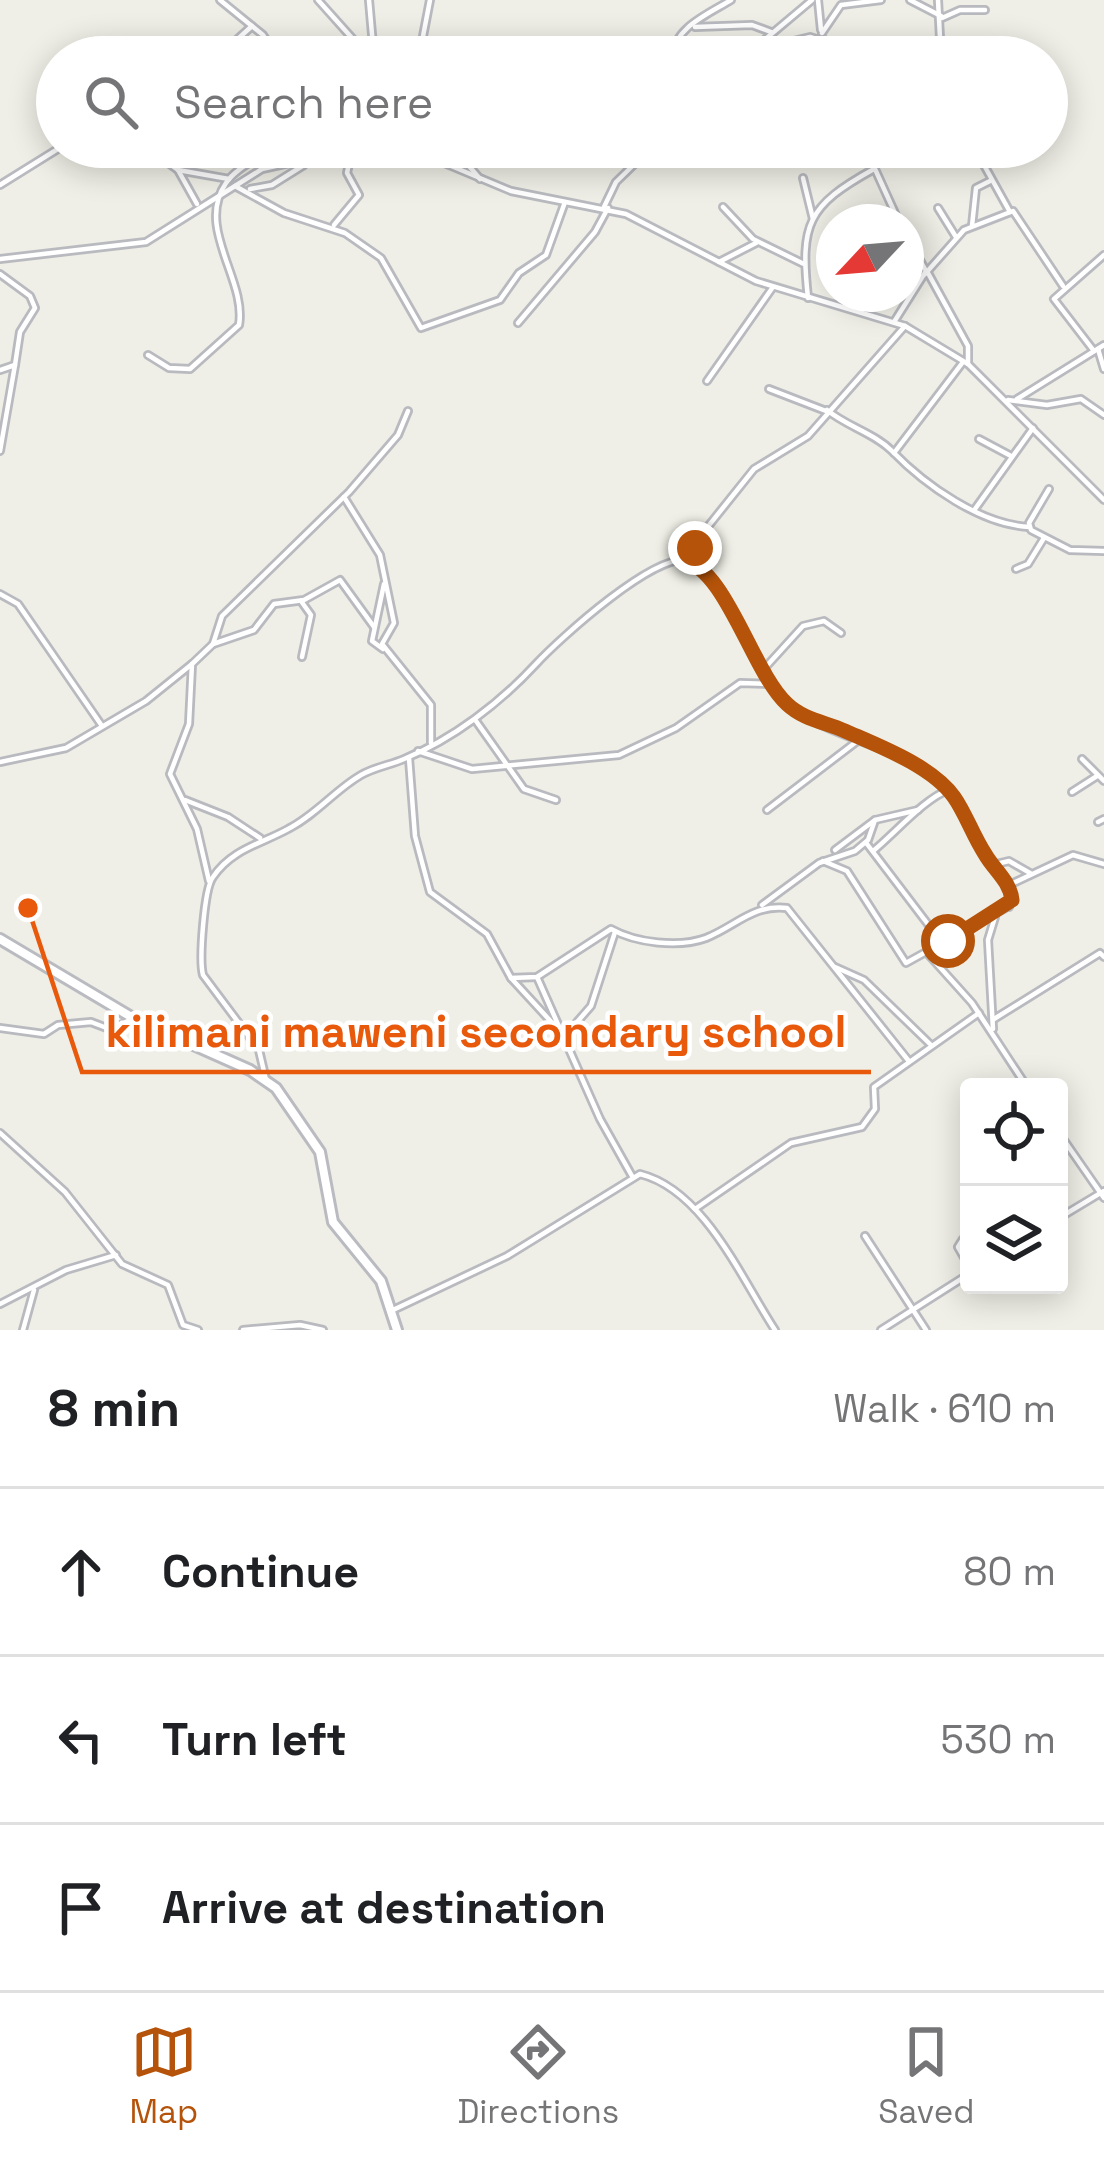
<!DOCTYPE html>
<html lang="en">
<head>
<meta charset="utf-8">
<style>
  :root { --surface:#fff; --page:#f6f6f6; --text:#202124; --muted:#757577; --line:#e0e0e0; --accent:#b45309 }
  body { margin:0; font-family:"Space Grotesk",sans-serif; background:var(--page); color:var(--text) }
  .controls { position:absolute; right:36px; bottom:36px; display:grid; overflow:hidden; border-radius:12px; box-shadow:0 6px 30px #0003 }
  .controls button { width:108px; height:108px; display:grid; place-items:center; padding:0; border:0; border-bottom:3px solid var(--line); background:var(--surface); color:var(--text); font:60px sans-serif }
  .compass { position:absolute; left:816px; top:204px; width:108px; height:108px; border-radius:50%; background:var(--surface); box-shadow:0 6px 30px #0003; rotate:244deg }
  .stop { position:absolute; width:36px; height:36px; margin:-27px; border:9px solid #b45309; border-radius:50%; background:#fff }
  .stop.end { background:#b45309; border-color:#fff; box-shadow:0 3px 12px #0008 }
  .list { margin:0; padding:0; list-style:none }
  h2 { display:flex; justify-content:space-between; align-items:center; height:156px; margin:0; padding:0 48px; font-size:51px }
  h2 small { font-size:39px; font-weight:400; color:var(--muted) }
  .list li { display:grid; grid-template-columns:78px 1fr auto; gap:36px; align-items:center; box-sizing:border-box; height:168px; padding:0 48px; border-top:3px solid var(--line) }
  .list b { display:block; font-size:45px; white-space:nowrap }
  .list em { font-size:39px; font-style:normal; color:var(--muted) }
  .icon { flex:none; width:66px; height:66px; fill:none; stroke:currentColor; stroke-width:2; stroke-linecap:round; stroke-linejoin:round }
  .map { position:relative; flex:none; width:1104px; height:1330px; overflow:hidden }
  .search { position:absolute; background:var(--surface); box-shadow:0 6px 30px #0003; left:36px; right:36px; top:36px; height:132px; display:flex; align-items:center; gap:30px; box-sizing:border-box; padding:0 42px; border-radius:66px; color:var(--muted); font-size:45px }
  .sheet { height:660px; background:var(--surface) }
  nav { display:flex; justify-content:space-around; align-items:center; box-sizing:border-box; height:168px; border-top:3px solid var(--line); background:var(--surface); font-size:33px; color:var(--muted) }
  nav a { display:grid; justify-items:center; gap:6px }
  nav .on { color:var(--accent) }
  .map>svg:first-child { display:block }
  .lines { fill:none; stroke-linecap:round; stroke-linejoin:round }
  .street-casing { stroke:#b9babf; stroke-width:10 }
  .secondary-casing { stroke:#babbc1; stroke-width:14 }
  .street { stroke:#fff; stroke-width:4.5 }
  .secondary { stroke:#fff; stroke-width:8 }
  .route { stroke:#b45309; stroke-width:15 }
  .leader { fill:none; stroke:#e8590c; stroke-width:4.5 }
  .callout-dot { fill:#e8590c; stroke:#fff; stroke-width:4.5 }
  .callout-label { font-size:45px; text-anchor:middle; font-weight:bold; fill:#e8590c; stroke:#fff; stroke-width:9; stroke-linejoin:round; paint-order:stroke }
</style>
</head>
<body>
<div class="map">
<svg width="1104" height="1330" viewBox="0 0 1104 1330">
  <rect width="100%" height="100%" fill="#efefe7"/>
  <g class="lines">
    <g class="street-casing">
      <g id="street">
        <polyline points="220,0 263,35 278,57"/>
        <polyline points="318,0 369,57"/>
        <polyline points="369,0 374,57"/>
        <polyline points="818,0 821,30"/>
        <polyline points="910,0 941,16"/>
        <polyline points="938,0 941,57"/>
        <polyline points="942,18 960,10 985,10"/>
        <polyline points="695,27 752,25 771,32"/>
        <polyline points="822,33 841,5 881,0"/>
        <polyline points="825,40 832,57"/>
        <polyline points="756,50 810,37 826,42"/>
        <polyline points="218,57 252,26"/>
        <polyline points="419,57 430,0"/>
        <path d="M 674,57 C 671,29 710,13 731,0"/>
        <polyline points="744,57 812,0"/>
        <polyline points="146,147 178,170 197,204"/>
        <polyline points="406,147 511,191 626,214 756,281 905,326 968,364 1104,500"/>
        <polyline points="453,147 480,179"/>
        <polyline points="865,147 899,222"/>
        <polyline points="974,147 1010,212"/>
        <polyline points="178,170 229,179"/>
        <polyline points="803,178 813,219"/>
        <polyline points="0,185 61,147"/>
        <polyline points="235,186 284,213 345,233 381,258 421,328 500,300 519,273 546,255 565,202"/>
        <polyline points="250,189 272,185 304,165"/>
        <polyline points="604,207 616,182 652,147"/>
        <polyline points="723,207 753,239 804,264"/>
        <polyline points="938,208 956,237"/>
        <polyline points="334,225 359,195 347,173 352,149"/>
        <polyline points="972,226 976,188 990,181"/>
        <polyline points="0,259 146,242 262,169 352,149"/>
        <polyline points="719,262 756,243"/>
        <polyline points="928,273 968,346 968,364"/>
        <polyline points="0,274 30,296 35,308 20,332 15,365 0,370"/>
        <polyline points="925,274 964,230 1013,211 1063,286"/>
        <path d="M 808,298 C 800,224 807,206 874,169"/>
        <polyline points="894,322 926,271 906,235"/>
        <polyline points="518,323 595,232 608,208"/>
        <polyline points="1098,349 1104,369"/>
        <polyline points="1094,351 1054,299 1104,255"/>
        <path d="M 148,355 L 169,368 L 190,369 L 239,325 C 247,280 195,228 226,183 C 236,168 258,159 272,147"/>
        <polyline points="707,381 773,287"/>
        <polyline points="769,389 826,411"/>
        <polyline points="1017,399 1104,345"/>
        <polyline points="1008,400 1047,405 1081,399 1104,415"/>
        <path d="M 827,410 C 846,426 874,433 892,451 C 925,485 981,525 1030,527"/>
        <polyline points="979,439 1011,456"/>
        <polyline points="0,451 15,365"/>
        <polyline points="894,453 963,362"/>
        <polyline points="1049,489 1029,523 1031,530 1070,550 1104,551"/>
        <polyline points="344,497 380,555 394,623 382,644 431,705 431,743"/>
        <polyline points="975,509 1033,428"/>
        <polyline points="682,559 754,469 808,436 905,326"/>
        <polyline points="1016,569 1028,564 1044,538"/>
        <polyline points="0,594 18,604 102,726"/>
        <polyline points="301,601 311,615 302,657"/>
        <polyline points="213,644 254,630 274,604 304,600 340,580 374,627"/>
        <polyline points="383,649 372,641 384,584"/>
        <polyline points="763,670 803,626 824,621 841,633"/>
        <polyline points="476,721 524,789 556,800"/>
        <polyline points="418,751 472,769 619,755 676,728 740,683 770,684"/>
        <path d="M 409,758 L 415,836 L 430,892 L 487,934 L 511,978 L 537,977 L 611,929 C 636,943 679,948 706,938 C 736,926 753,904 787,908 L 908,1060"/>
        <polyline points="1082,759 1104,781"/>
        <polyline points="0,762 66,748 146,701 192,664"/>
        <polyline points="1072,792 1097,776"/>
        <polyline points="185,800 228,817 260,838"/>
        <polyline points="767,810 860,739"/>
        <polyline points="1098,822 1104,819"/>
        <polyline points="867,844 943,944"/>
        <polyline points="835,850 875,820 918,810"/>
        <path d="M 873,851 C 894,834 926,797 949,790"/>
        <polyline points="823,861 847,871 906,963 1009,906"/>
        <polyline points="992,865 1009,861 1030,873"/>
        <polyline points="209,881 197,829 170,774 189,724 192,664 213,644 222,616 349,492 398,435 408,411"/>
        <polyline points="762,905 819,863 855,851 868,840 875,820"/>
        <polyline points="1009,907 1010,886"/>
        <polyline points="928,954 972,1003 1027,1087"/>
        <polyline points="835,967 864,980 931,1045"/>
        <polyline points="537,977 600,1119 632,1176"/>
        <polyline points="511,978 556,1027"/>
        <polyline points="994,1019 1100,953 1104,957"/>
        <polyline points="0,1028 44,1034 58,1025 91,1022 112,1030 133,1018"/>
        <polyline points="993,1029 988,940 995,917"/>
        <polyline points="564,1037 591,1006 615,932"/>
        <path d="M 266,1080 L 259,1050 L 203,975 C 199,960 204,889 213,877 C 232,849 261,844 288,829 C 316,815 335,790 361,775 C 375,767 390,765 404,759 C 453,739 500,703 536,664 C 558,640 658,549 690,561 C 724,573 753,665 778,695 C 809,732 889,744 931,774 C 968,801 978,851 1009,885 L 1073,855 L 1104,864"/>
        <polyline points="0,1133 65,1192 122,1264 168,1285 183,1325 198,1330"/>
        <polyline points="1059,1133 1104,1198"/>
        <polyline points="695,1209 791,1143 862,1127 875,1109 874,1087 979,1013"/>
        <polyline points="1059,1218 1104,1191"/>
        <polyline points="865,1236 926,1330"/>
        <polyline points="963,1239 958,1247 969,1266"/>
        <polyline points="0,1304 66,1270 116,1255"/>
        <path d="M 393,1310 L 507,1256 L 640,1174 C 704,1190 741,1278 775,1330"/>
        <polyline points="23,1330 34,1290"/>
        <polyline points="243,1330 300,1325 323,1330"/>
        <polyline points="881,1330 969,1274"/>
      </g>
    </g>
    <g class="secondary-casing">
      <polyline id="secondary" points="0,939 133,1018 250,1070 276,1088 320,1152 333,1222 381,1281 397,1330"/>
    </g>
    <use href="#street" class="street"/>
    <use href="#secondary" class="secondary"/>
  </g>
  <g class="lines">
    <path class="route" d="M 695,548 L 682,560 C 726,567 752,672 787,704 C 804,720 825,722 845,731 C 879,746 932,766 954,797 C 966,814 973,836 985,854 C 994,870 1010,881 1012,900 L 948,941"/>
  </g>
  <path class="leader" d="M28 908L82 1072H871"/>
  <circle class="callout-dot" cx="28" cy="908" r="12"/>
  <g class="callout-label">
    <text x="476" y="1047">kilimani maweni secondary school</text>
  </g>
</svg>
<div class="controls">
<button><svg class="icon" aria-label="locate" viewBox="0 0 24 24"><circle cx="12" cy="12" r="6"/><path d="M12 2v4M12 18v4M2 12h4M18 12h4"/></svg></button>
<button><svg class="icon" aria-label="layers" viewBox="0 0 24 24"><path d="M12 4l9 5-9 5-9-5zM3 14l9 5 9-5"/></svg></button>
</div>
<svg class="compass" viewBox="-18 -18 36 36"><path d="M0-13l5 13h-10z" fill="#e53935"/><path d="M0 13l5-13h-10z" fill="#757577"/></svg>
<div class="stop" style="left:948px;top:941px"></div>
<div class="stop end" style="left:695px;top:548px"></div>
<div class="search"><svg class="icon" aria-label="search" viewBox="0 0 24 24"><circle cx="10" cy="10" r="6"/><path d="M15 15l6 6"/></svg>Search here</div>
</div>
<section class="sheet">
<h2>8 min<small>Walk · 610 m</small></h2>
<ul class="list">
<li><svg class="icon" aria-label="ahead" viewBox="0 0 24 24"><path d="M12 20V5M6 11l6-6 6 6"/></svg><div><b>Continue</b></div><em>80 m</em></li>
<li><svg class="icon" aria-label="left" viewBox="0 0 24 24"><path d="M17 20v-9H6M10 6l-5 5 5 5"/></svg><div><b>Turn left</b></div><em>530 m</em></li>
<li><svg class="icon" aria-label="arrive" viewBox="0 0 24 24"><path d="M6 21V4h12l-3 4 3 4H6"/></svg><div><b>Arrive at destination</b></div></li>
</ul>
</section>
<nav>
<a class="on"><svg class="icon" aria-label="map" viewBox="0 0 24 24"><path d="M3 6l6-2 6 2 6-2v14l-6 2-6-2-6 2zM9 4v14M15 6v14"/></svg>Map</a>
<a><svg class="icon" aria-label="directions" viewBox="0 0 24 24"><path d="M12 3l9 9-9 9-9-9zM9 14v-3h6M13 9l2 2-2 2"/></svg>Directions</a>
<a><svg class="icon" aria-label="saved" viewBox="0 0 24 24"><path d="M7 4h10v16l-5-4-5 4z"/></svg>Saved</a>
</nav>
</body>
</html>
